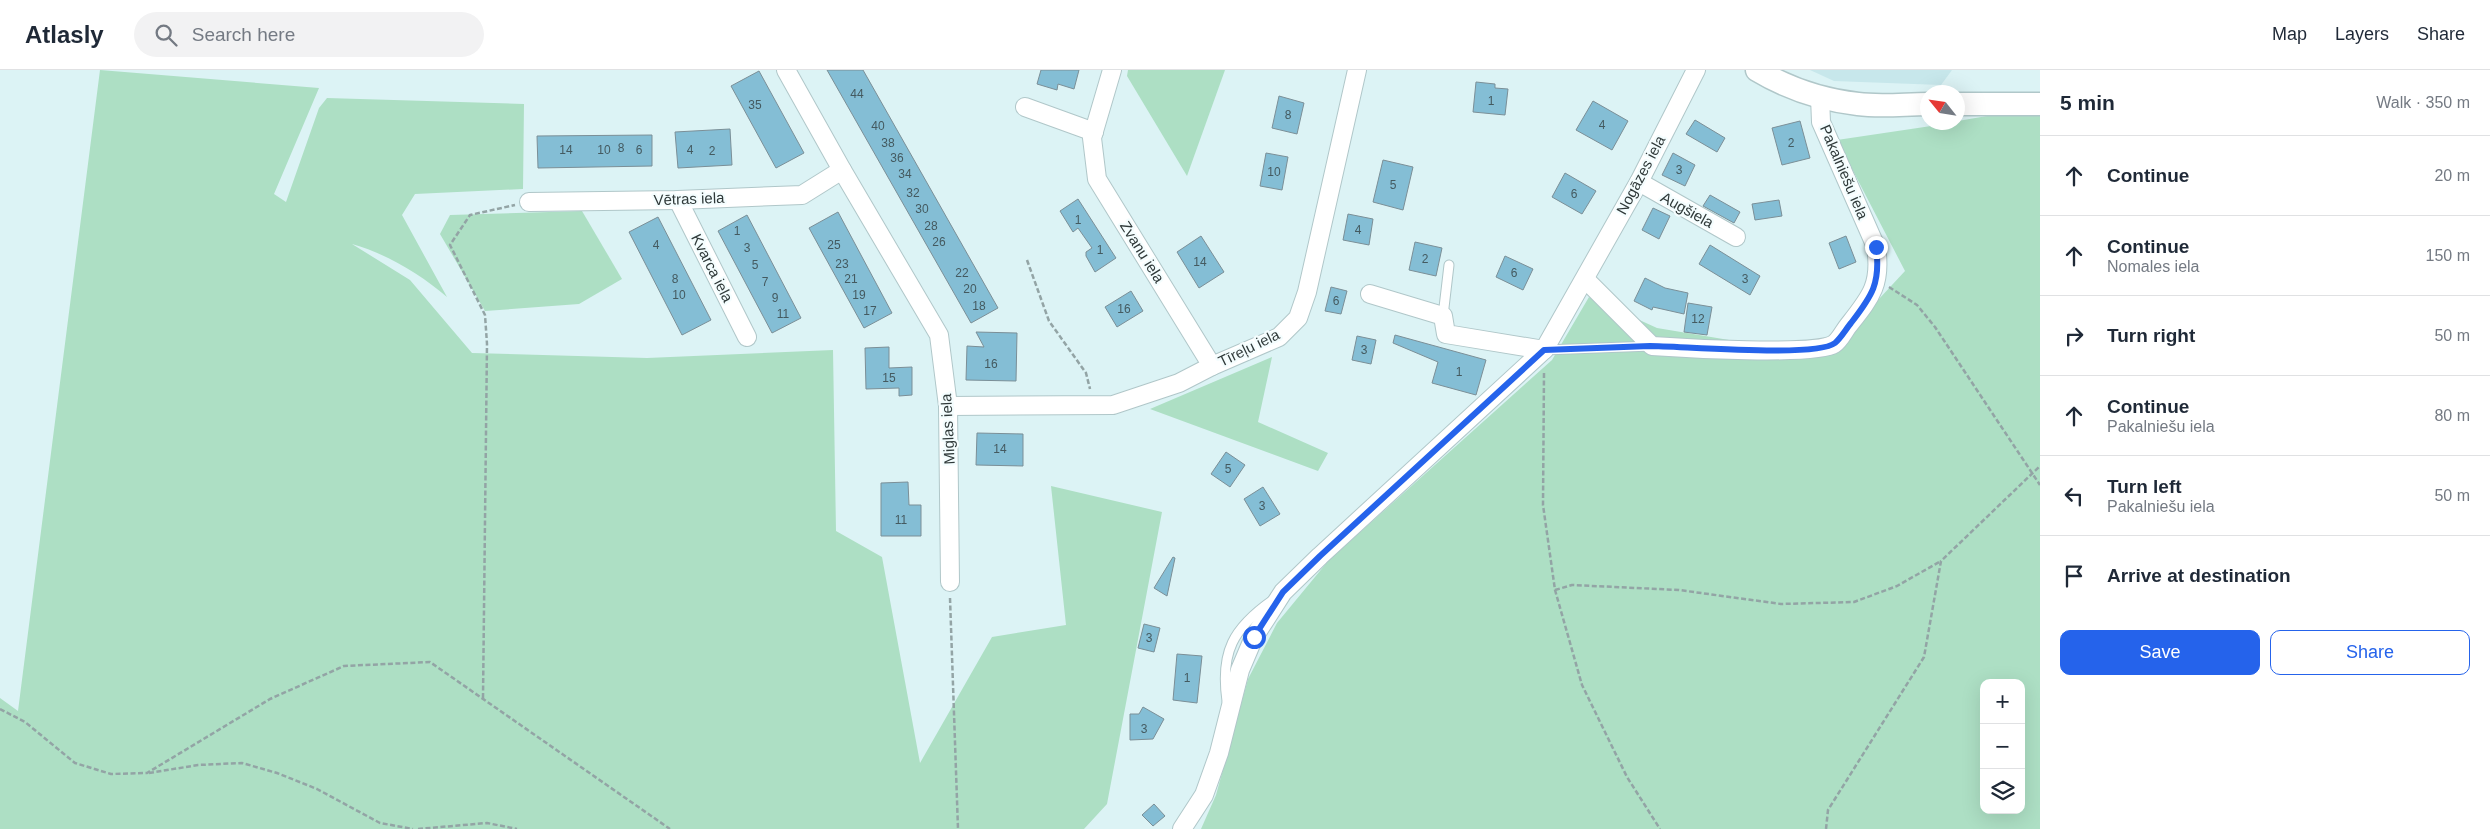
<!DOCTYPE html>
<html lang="en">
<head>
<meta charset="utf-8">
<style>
  :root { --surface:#fff; --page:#f2f2f3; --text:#1f2937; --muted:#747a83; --line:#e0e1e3; --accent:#2563eb }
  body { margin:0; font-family:Arial,sans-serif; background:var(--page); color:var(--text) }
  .controls { position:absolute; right:15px; bottom:15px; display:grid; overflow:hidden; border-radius:10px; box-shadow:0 5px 20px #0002 }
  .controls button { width:45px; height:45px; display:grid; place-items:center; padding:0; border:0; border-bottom:1px solid var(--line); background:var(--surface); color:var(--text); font:25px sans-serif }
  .compass { position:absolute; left:1920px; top:15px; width:45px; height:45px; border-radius:50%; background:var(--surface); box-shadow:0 5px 20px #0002; rotate:300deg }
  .stop { position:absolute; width:15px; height:15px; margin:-11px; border:4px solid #2563eb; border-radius:50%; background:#fff }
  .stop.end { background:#2563eb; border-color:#fff; box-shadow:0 1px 5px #0008 }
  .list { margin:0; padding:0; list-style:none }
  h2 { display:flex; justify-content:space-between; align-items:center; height:65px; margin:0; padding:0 20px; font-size:21px }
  h2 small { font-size:16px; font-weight:400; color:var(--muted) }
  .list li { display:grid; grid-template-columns:32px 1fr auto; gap:15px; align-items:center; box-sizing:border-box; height:80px; padding:0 20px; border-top:1px solid var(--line) }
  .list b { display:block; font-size:19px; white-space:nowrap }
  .list p { margin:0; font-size:16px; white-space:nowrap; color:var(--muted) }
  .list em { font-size:16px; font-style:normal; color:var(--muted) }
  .actions { display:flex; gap:10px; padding:15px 20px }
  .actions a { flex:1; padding:11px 0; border:1px solid var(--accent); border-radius:10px; text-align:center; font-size:18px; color:var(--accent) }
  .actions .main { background:var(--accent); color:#fff }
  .icon { flex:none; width:28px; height:28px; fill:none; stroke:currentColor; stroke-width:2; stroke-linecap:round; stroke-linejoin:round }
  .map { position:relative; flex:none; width:2040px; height:759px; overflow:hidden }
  header { display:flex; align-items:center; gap:30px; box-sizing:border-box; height:70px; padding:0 25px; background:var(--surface); border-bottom:1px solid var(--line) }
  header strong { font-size:24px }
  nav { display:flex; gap:28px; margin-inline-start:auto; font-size:18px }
  .search { width:350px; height:45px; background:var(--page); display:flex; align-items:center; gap:12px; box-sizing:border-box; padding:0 18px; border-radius:28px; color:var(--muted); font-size:19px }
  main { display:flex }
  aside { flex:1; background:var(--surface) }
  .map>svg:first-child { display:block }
  .built { fill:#c7e7eb }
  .green { fill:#addfc4; fill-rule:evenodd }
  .building { fill:#84bed5; stroke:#7b8f97 }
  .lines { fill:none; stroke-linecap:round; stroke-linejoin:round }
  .service-casing { stroke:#b0c7c9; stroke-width:11 }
  .minor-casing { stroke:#b0c7c9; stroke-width:20 }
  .tertiary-casing { stroke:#b0c7c9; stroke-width:25 }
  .path { stroke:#93a4a5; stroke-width:2.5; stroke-dasharray:5 2.5; stroke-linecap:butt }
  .service { stroke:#fff; stroke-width:9 }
  .minor { stroke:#fff; stroke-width:18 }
  .tertiary { stroke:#fff; stroke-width:22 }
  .route { stroke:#2563eb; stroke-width:6 }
  .labels { text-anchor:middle; stroke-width:4.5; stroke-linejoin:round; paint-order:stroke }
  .number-label { font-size:12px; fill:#445a60 }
  .street-label { font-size:15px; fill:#2f3939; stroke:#f4fdfe }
</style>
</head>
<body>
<header>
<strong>Atlasly</strong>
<div class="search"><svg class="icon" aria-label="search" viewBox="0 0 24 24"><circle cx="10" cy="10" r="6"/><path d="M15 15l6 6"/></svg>Search here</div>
<nav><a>Map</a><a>Layers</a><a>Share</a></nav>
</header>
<main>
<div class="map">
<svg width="2040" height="759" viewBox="0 0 2040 759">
  <rect width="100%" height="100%" fill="#dcf3f5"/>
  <polygon class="built" points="1810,0 1952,0 1941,15 1834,11"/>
  <g class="green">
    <path d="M 100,0 L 319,18 L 274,124 L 286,132 L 319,38 L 327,28 L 524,34 L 523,119 L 415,124 L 402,145 L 447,227 C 420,204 387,184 352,174 L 410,210 L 472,283 L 647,288 L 833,280 L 836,461 L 882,487 L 920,693 L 992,567 L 1066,555 L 1051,416 L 1162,442 L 1107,734 L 1084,759 L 0,759 L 0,628 L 18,641 Z"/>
    <polygon points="1128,0 1225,0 1187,106 1127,6"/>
    <path d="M 2010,42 L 2040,46 L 2040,759 L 1201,759 L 1216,725 L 1248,609 L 1277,553 L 1329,490 L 1552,290 L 1589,227 L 1657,258 L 1826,286 L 1905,201 L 1837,70 L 1958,52 L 1958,51 ZM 1984,613 L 2021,613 L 2021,740 L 1984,740 Z"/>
    <polygon points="582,141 622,209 579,234 485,241 440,164 450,145"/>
    <polygon points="1272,287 1258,352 1328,383 1318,401 1150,339"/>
  </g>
  <g class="building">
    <polygon points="827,0 863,0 998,238 971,253"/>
    <polygon points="1041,0 1079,0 1074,19 1058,14 1057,20 1037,14"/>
    <polygon points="759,1 804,83 776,98 731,16"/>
    <polygon points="1476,12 1495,14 1495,18 1508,19 1505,45 1473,42"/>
    <polygon points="1279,26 1304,33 1297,64 1272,58"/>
    <polygon points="1593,31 1628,51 1612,80 1576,60"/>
    <polygon points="1695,50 1725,68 1717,82 1686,64"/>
    <polygon points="1800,51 1810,88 1782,95 1772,58"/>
    <polygon points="730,59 732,95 678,98 675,62"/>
    <polygon points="652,65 652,96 538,98 537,66"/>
    <polygon points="1266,83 1288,87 1282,120 1260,116"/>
    <polygon points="1673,83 1695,95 1685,116 1662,105"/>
    <polygon points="1383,90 1413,97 1403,140 1373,132"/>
    <polygon points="1565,103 1596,121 1582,144 1552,127"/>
    <polygon points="1710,125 1740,142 1734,153 1703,136"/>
    <polygon points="1078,129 1116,188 1095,202 1086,186 1086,182 1092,178 1078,158 1073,162 1060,141"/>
    <polygon points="1779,130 1782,146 1755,150 1752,134"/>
    <polygon points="1653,138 1670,146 1659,169 1642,160"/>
    <polygon points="838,142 892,243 864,258 809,158"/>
    <polygon points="1348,144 1373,149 1369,175 1343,170"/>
    <polygon points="747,145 801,248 772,263 718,161"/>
    <polygon points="658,147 711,250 682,265 629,162"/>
    <polygon points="1201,166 1224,202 1199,218 1177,182"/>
    <polygon points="1846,166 1856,192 1839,199 1829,173"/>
    <polygon points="1415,172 1442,178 1436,206 1409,200"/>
    <polygon points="1710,175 1760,206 1750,225 1699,194"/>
    <polygon points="1505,186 1533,199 1523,220 1496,207"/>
    <polygon points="1645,208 1665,218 1688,223 1684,244 1653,237 1652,240 1634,231"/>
    <polygon points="1331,217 1347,221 1341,244 1325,241"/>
    <polygon points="1131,221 1143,241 1117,257 1105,237"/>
    <polygon points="1688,233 1712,237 1707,265 1684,262"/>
    <polygon points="976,262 1017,263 1016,311 966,310 967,276 984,277"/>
    <polygon points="1395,265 1486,290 1476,325 1432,313 1438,292 1393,273"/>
    <polygon points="1357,266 1376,270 1371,294 1352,290"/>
    <polygon points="889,277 889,298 912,297 912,325 899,326 899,318 866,319 865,278"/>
    <polygon points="977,363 1023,364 1023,396 976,395"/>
    <polygon points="1226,382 1245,395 1230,417 1211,404"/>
    <polygon points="908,412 909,435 921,435 921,466 881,466 881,413"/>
    <polygon points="1263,417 1280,444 1260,456 1244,429"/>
    <polygon points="1173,487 1175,488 1167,526 1154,518"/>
    <polygon points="1144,554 1160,558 1154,582 1138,578"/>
    <polygon points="1177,584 1202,586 1197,633 1173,630"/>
    <polygon points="1143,637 1164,649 1153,669 1130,670 1130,644 1139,644"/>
    <polygon points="1154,734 1165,746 1153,756 1142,745"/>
  </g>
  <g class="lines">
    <g class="service-casing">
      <g id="service">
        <polyline points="1443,246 1449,195"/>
        <polyline points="1544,280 1652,276"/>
        <path d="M 1227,631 C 1220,582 1233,558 1273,530"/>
      </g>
    </g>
    <g class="minor-casing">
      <g id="minor">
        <polyline points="786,0 842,100 939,265 948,336 950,512"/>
        <polyline points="1112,0 1092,68 1097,109 1212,296"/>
        <polyline points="1025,37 1094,62"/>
        <polyline points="1639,112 1736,167"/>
        <polyline points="678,130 747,267"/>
        <polyline points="529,132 678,130 802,125 842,100"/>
        <path d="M 1585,209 L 1652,276 C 1680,278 1816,286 1834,274 C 1840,270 1844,261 1848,256 C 1870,228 1882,215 1876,177 L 1821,52 L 1820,27"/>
        <polyline points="1370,224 1443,246 1446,264 1544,280"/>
        <polyline points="948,336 1113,335 1179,313 1212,296 1279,267 1298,248 1307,222 1357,0"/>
        <polyline points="1182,759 1204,725 1219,683 1240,600 1254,567 1265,550 1283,522 1320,486 1544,280 1639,112 1696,0"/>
      </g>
    </g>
    <g class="tertiary-casing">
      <g id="tertiary">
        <path d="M 1757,0 C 1787,18 1823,30 1858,34 C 1881,37 1905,34 1928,34"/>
        <polyline points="1958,34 2040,34"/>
      </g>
    </g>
    <g class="path">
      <polyline points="1027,190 1049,251 1086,303 1090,319"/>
      <polyline points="1889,217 1917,235 1935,257 2040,415"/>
      <polyline points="1544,303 1543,435 1555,520 1582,615 1627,707 1660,759"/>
      <polyline points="1555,520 1572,515 1679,520 1781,534 1854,532 1897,516 1941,491"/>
      <polyline points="950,528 958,759"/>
      <polyline points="483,628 487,274 485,245 450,175 470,145 515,135"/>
      <polyline points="0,639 25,652 75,693 111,704 147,703 270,629 344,596 430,592 670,759"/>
      <polyline points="149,703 198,695 242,693 277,703 317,719 380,753 413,759"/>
      <polyline points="418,759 487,753 517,759"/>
      <polyline points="1826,759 1828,740 1924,587 1941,491 2040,396"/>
    </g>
    <use href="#service" class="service"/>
    <use href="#minor" class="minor"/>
    <use href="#tertiary" class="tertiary"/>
  </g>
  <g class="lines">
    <path class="route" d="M 1254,567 L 1283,522 L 1320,486 L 1544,280 C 1579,279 1615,277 1650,276 C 1681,276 1816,288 1835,273 C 1841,268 1846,259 1851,253 C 1872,226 1881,213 1876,177"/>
  </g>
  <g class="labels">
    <g class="number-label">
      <text x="857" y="28">44</text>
      <text x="1491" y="35">1</text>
      <text x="755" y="39">35</text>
      <text x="1288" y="49">8</text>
      <text x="1602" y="59">4</text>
      <text x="878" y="60">40</text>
      <text x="888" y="77">38</text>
      <text x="1791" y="77">2</text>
      <text x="621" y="82">8</text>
      <text x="566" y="84">14</text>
      <text x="604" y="84">10</text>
      <text x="639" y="84">6</text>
      <text x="690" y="84">4</text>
      <text x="712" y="85">2</text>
      <text x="897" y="92">36</text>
      <text x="1679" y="104">3</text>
      <text x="1274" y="106">10</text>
      <text x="905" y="108">34</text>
      <text x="1393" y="119">5</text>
      <text x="913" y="127">32</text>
      <text x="1574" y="128">6</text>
      <text x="922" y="143">30</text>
      <text x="1078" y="154">1</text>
      <text x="931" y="160">28</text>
      <text x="1358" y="164">4</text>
      <text x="737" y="165">1</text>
      <text x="939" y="176">26</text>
      <text x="656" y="179">4</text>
      <text x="834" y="179">25</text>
      <text x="747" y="182">3</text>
      <text x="1100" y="184">1</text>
      <text x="1425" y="193">2</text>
      <text x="1200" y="196">14</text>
      <text x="842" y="198">23</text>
      <text x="755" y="199">5</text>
      <text x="962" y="207">22</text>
      <text x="1514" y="207">6</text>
      <text x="675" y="213">8</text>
      <text x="851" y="213">21</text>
      <text x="1745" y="213">3</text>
      <text x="765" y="216">7</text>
      <text x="970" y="223">20</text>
      <text x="679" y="229">10</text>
      <text x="859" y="229">19</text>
      <text x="775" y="232">9</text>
      <text x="1336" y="235">6</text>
      <text x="979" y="240">18</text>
      <text x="1124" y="243">16</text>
      <text x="870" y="245">17</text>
      <text x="783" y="248">11</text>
      <text x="1698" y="253">12</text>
      <text x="1364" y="284">3</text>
      <text x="991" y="298">16</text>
      <text x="1459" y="306">1</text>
      <text x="889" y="312">15</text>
      <text x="1000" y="383">14</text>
      <text x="1228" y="403">5</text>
      <text x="1262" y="440">3</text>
      <text x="901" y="454">11</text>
      <text x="1149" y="572">3</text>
      <text x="1187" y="612">1</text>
      <text x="1144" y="663">3</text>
    </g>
    <g class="street-label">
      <text transform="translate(1844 102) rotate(67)" y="5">Pakalniešu iela</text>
      <text transform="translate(1641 105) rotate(-62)" y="5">Nogāzes iela</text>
      <text transform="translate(689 129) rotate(-2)" y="5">Vētras iela</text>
      <text transform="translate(1687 140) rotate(29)" y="5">Augšiela</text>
      <text transform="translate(1142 182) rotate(58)" y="5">Zvanu iela</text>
      <text transform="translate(712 198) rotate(63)" y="5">Kvarca iela</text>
      <text transform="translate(1249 278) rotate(-26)" y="5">Tīreļu iela</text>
      <text transform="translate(948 359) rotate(-93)" y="5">Miglas iela</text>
    </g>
  </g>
</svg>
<div class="controls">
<button>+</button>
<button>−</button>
<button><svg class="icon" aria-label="layers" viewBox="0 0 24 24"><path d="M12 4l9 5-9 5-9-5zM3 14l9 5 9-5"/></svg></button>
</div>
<svg class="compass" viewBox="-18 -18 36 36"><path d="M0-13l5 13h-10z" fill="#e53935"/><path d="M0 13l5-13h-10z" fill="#747a83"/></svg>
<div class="stop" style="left:1254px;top:567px"></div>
<div class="stop end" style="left:1876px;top:177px"></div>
</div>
<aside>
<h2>5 min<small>Walk · 350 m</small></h2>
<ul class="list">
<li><svg class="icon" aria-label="ahead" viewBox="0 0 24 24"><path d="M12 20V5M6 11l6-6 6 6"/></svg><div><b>Continue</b></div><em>20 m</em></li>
<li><svg class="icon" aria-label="ahead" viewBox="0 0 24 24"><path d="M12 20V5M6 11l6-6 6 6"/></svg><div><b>Continue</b><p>Nomales iela</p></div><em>150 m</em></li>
<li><svg class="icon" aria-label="right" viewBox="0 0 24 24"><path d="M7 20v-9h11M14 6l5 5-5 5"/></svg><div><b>Turn right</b></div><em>50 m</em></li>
<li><svg class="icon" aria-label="ahead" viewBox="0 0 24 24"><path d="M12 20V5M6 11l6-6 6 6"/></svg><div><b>Continue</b><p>Pakalniešu iela</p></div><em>80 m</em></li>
<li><svg class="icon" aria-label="left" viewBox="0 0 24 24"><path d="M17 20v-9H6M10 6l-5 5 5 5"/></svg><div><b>Turn left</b><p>Pakalniešu iela</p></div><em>50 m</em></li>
<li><svg class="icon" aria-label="arrive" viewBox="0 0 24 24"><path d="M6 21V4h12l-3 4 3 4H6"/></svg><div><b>Arrive at destination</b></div></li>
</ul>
<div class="actions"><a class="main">Save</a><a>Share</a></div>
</aside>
</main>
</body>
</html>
